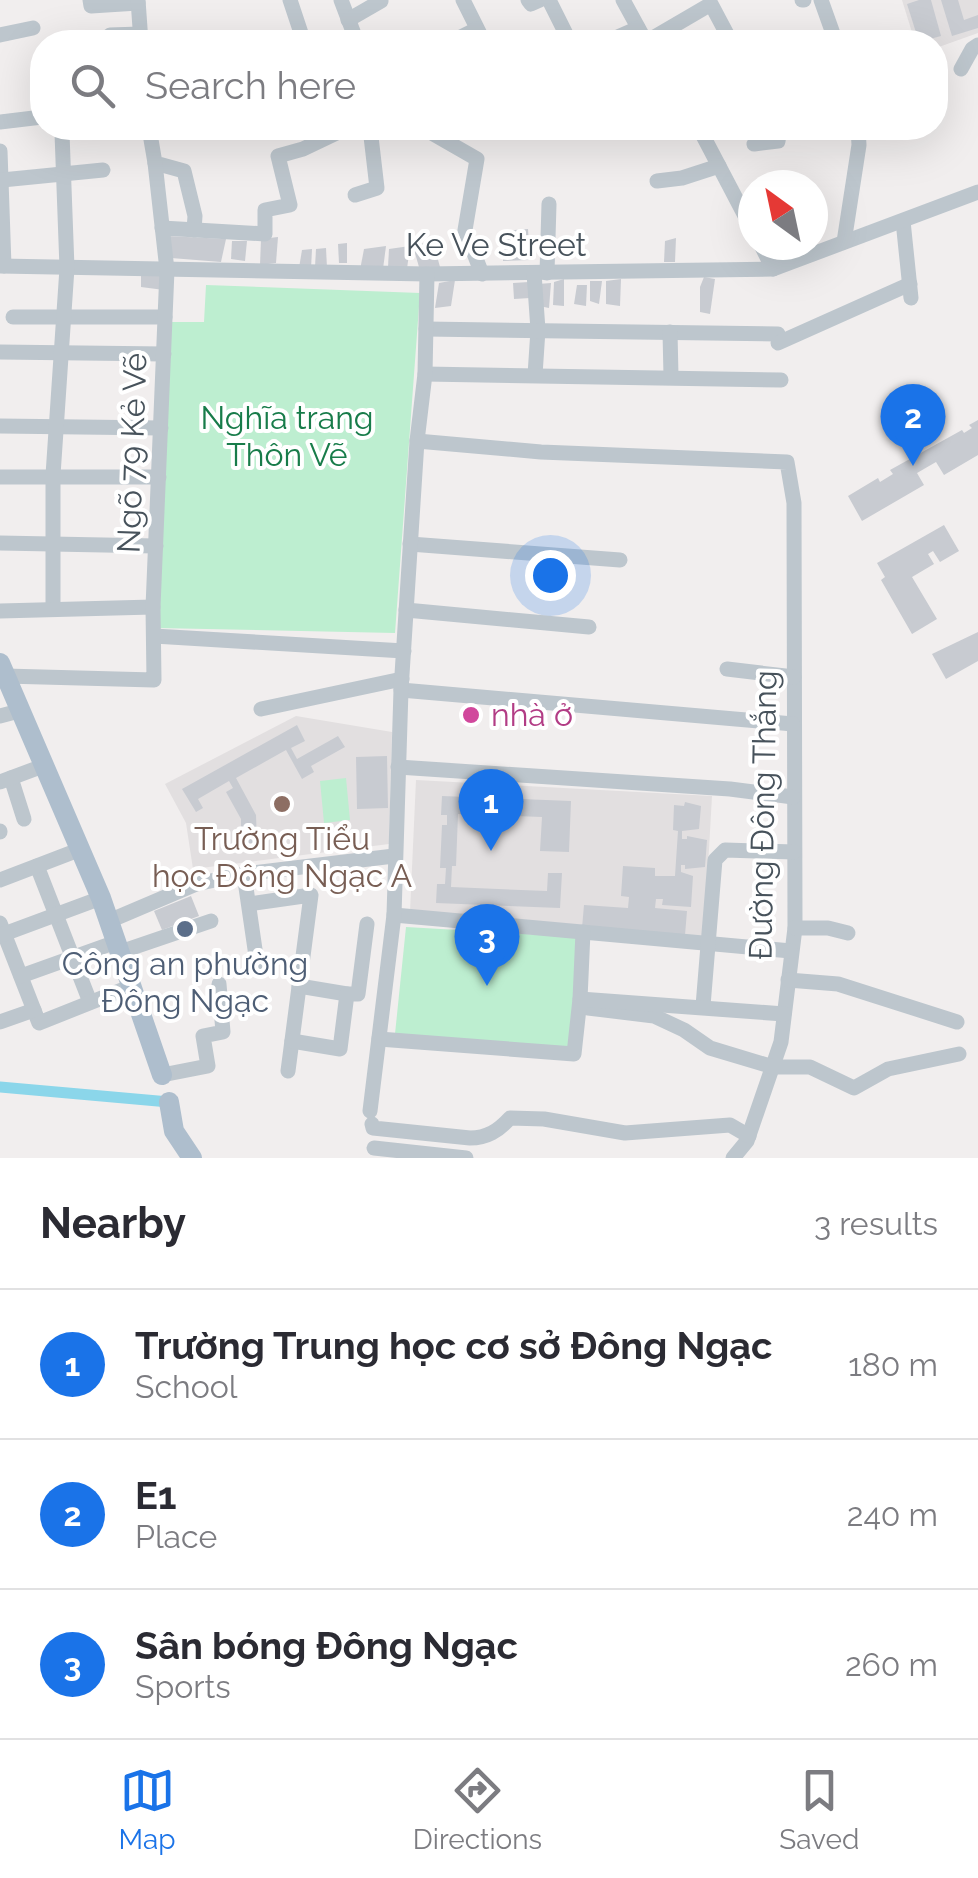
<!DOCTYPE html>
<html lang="en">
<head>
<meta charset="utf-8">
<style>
  :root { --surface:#fff; --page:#f2f2f3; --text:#2b2b33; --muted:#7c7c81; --line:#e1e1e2; --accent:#1a73e8 }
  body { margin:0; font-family:Raleway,sans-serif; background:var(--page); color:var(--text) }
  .compass { position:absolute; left:738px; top:170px; width:90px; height:90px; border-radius:50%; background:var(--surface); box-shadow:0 10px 40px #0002; rotate:327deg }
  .you { position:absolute; left:550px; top:575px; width:35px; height:35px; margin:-25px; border:8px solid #fff; border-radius:50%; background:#1a73e8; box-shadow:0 0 0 15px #1a73e833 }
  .badge { display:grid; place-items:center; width:65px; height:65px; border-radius:50%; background:var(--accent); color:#fff; font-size:32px; font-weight:700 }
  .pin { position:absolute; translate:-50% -82px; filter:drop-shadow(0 2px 5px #0008) }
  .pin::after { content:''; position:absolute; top:52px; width:35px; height:30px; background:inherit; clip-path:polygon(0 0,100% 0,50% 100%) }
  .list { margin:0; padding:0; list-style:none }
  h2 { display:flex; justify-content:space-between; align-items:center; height:130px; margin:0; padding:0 40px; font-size:42px }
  h2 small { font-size:32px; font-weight:400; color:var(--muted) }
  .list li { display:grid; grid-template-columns:65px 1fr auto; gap:30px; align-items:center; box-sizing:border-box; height:150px; padding:0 40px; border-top:2px solid var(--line) }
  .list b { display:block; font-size:38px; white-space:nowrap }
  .list p { margin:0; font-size:32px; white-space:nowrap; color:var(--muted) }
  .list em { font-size:32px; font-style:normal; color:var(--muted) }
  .icon { flex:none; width:55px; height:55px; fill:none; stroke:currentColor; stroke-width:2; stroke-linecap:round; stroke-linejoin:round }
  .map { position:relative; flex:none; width:978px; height:1158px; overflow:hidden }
  .search { position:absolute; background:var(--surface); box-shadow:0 10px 40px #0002; left:30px; right:30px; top:30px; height:110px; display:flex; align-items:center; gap:25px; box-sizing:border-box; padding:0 35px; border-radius:40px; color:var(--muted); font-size:38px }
  .sheet { height:580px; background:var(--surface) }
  nav { display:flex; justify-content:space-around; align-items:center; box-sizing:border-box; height:140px; border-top:2px solid var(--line); background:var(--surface); font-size:28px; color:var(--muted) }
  nav a { display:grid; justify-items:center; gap:5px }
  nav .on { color:var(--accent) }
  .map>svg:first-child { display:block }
  .education { fill:#e2dfe0 }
  .green { fill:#bdeed0 }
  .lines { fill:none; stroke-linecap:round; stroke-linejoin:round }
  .canal { stroke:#8bd6ea; stroke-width:11 }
  .building { fill:#c8cbd1 }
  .minor { stroke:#bdc6cd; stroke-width:15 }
  .major { stroke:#aebecd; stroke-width:20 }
  .hotel-dot { fill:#d1479c; stroke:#fff; stroke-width:4 }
  .education-dot { fill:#8d6e63; stroke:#fff; stroke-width:4 }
  .service-dot { fill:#5c6f8a; stroke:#fff; stroke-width:4 }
  .labels { text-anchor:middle; stroke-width:8; stroke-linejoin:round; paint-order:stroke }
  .street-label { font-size:32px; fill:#47525b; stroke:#fff }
  .park-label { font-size:32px; fill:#187c4a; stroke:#fff }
  .hotel-label { font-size:32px; fill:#b23c85; stroke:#fff; text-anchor:start }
  .education-label { font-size:32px; fill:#785e54; stroke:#fff }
  .service-label { font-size:32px; fill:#4e5e75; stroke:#fff }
</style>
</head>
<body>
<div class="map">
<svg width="978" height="1158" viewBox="0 0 978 1158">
  <rect width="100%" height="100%" fill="#f1eeee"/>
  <g class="education">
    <polygon points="902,0 978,0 978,33 936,48 936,42 915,42"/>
    <polygon points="296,716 392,732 389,844 193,869 186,823 165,784"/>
    <polygon points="416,780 712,796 704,937 410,912"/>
  </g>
  <g class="green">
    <polygon points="206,285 420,293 395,633 157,628 169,322 204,322"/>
    <polygon points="346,778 350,820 324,823 320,781"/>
    <polygon points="406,927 578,937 570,1048 395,1034"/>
  </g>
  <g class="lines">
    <polyline class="canal" points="0,1087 169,1102"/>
  </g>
  <g class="building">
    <polygon points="919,0 931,0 941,36 919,42 907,4"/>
    <polygon points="941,0 958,0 964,20 978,15 978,28 952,36"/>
    <polygon points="528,229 530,260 503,261 503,231"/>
    <polygon points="167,236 226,239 221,262 171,258"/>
    <polygon points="278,237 276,263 260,265 261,239"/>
    <polygon points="676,238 675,262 664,262 665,241"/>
    <polygon points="232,241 247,241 245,261 231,259"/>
    <polygon points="433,241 440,267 419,267 413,246"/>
    <polygon points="347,243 347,263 339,263 338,244"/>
    <polygon points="386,246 383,269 360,270 364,249"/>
    <polygon points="410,246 407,269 388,267 389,249"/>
    <polygon points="326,248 327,268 315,267 316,249"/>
    <polygon points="312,249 311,269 299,268 302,250"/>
    <polygon points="141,272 165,272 164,290 141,287"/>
    <polygon points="704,277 715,279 710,314 700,312 700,287"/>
    <polygon points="564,279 564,306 553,305 554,282"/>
    <polygon points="621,279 620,306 606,304 606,281"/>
    <polygon points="455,280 451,306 435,308 439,283"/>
    <polygon points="590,281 602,281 599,304 590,301"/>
    <polygon points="529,282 530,298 514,299 513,283"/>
    <polygon points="551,283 549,308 539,306 538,284"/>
    <polygon points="577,285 587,285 586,306 574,304"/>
    <polygon points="978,420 978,455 944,475 936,462 917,473 924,485 862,521 848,496 878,478 880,482 893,474 890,470 962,430 964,433 972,428 969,425"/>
    <polygon points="944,525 959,551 940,562 933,551 928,554 934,564 912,577 937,619 912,634 881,580 885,577 877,563"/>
    <polygon points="978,632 978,661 946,679 932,654"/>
    <polygon points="297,725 305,741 291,748 297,759 338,736 345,747 311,766 314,772 302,779 286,750 236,778 256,815 257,843 241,843 241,819 226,792 233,788 229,781 198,799 203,808 196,812 182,789"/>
    <polygon points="387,756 388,808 357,809 356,757"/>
    <polygon points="442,796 571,801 569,852 540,851 542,817 458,814 456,866 452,866 451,887 547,891 548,873 562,873 560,908 436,903 437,884 445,884 446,868 440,868 442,825 447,825 447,815 441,815"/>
    <polygon points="685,802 701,806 699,829 682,831 682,839 687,839 687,836 707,840 705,867 685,869 685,865 681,865 681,872 693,876 691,907 662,905 663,899 656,899 655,908 687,911 685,935 582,928 584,905 628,908 629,897 621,896 623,866 655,868 655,876 675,876 678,831 673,830 674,805 684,806"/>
    <polygon points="191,896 199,916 162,930 154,911"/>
  </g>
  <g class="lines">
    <g class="minor">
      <polyline points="90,0 91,6 138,3"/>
      <polyline points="138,0 141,42"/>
      <polyline points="290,0 304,42"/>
      <polyline points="341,0 357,42"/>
      <polyline points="463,0 484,42"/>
      <polyline points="528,0 531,4 540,0"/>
      <polyline points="549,0 570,42"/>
      <polyline points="623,0 646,42"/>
      <polyline points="802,0 804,0"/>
      <polyline points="821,0 836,42"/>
      <polyline points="348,20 381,1"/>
      <polyline points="0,35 33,28"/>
      <polyline points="110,35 140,34"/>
      <polyline points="409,42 416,39"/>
      <polyline points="451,42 477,29"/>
      <polyline points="606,42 638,28"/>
      <polyline points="646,42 711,4 729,38"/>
      <polyline points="961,69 972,49 978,45"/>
      <polyline points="0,122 42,117"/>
      <polyline points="149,128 155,163 184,171 195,216 194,230"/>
      <polyline points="423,128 477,159 465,230 482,274"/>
      <polyline points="699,128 753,231"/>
      <polyline points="754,144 778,141 780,128"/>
      <polyline points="0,151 4,266"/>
      <polyline points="2,180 103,170"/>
      <polyline points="657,181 682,178 719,166"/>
      <polyline points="355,195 377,188 370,128"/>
      <polyline points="903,221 911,298"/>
      <polyline points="162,228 265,234 265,210 290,205 278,156 303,149 347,128"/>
      <polyline points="844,242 859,145 858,128"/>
      <polyline points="761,245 773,269"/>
      <polyline points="0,266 427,274 773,269 978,192"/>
      <polyline points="534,273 538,330 535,375"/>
      <polyline points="547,273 549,204"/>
      <polyline points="13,317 165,317"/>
      <polyline points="426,329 778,334"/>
      <polyline points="670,332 671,376"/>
      <polyline points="778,343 910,284"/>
      <polyline points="0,352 164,354"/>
      <polyline points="425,374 781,380"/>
      <polyline points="0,426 161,428"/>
      <polyline points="417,441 541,452 787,462 794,503 795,928 781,1042 747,1141 733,1158"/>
      <polyline points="0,477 159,477"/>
      <polyline points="0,543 156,546"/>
      <polyline points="410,544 620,560"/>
      <polyline points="53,609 53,475 67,268 62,133"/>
      <polyline points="406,610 589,627"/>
      <polyline points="0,611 153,607"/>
      <polyline points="154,636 404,651"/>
      <polyline points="727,669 794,677"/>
      <polyline points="5,676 154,680 153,607 167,270 155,163"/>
      <polyline points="401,690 793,724"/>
      <polyline points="261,709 402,679"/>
      <polyline points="0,716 19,711"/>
      <polyline points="398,767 730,789 793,797"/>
      <polyline points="11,778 24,819"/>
      <polyline points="0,782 43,766"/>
      <polyline points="0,831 0,832"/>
      <polyline points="37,866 90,1002"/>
      <polyline points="244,874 257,963"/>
      <polyline points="0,880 81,849"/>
      <polyline points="249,904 311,895 288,1071"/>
      <polyline points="394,915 791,951"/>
      <polyline points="109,921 196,884 244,874 394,856"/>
      <polyline points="0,923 39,1023 132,986"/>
      <polyline points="795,928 828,928 848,933"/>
      <polyline points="583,932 580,999 588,1008 654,1016 684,1030 710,1048 773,1067 810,1067 854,1088 888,1069 959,1054"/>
      <polyline points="4,934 101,898"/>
      <polyline points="120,952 211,921"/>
      <polyline points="21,976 116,942"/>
      <polyline points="788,980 838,984 957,1022"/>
      <polyline points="299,986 347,994"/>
      <polyline points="703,1006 715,860 725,850 794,852"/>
      <polyline points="0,1022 34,1010"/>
      <polyline points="379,1039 574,1054 580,999 784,1014"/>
      <polyline points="292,1041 340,1049 347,994 358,994 367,924"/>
      <polyline points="162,1075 208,1066 203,1036 223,1032 219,984"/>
      <polyline points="370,1111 394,915 401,690 417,441 425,374 427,274"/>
      <path d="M 372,1124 L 373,1128 L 470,1138 C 487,1138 498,1131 510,1118 L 544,1119 L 625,1133 L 730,1125 L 749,1136"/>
      <polyline points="374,1148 466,1158"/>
    </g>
    <g class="major">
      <polyline points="0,663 101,898 162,1075"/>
      <polyline points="169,1102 174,1131 192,1158"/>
    </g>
  </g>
  <circle class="hotel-dot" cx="471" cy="715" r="10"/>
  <circle class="education-dot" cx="282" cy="804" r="10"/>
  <circle class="service-dot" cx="185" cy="929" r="10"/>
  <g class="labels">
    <g class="street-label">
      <text x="496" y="256">Ke Ve Street</text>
      <text transform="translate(132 453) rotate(-88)" y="11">Ngõ 79 Kẻ Vẽ</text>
      <text transform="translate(763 815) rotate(-89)" y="11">Đường Đông Thắng</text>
    </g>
    <g class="park-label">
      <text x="287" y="429">Nghĩa trang<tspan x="287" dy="37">Thôn Vẽ</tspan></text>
    </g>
    <g class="hotel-label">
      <text x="491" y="726">nhà ở</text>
    </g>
    <g class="education-label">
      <text x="282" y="850">Trường Tiểu<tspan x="282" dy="37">học Đông Ngạc A</tspan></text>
    </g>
    <g class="service-label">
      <text x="185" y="975">Công an phường<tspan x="185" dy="37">Đông Ngạc</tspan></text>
    </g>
  </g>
</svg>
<svg class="compass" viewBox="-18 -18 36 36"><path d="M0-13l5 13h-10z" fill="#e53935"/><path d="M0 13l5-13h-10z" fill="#7c7c81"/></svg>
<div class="you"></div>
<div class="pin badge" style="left:491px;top:851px">1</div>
<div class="pin badge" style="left:913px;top:466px">2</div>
<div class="pin badge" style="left:487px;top:986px">3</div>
<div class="search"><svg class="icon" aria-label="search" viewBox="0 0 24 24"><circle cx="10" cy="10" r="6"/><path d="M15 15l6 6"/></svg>Search here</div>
</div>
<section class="sheet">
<h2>Nearby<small>3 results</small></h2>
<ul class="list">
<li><span class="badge">1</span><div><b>Trường Trung học cơ sở Đông Ngạc</b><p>School</p></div><em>180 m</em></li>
<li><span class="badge">2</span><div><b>E1</b><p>Place</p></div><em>240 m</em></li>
<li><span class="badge">3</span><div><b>Sân bóng Đông Ngạc</b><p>Sports</p></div><em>260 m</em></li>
</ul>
</section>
<nav>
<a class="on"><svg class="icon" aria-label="map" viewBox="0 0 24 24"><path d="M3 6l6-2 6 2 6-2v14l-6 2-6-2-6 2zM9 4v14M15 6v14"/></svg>Map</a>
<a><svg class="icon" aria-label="directions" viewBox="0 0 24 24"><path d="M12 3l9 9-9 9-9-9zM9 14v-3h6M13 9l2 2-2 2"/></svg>Directions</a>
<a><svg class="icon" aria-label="saved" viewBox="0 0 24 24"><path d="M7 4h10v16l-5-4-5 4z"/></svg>Saved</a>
</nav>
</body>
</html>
